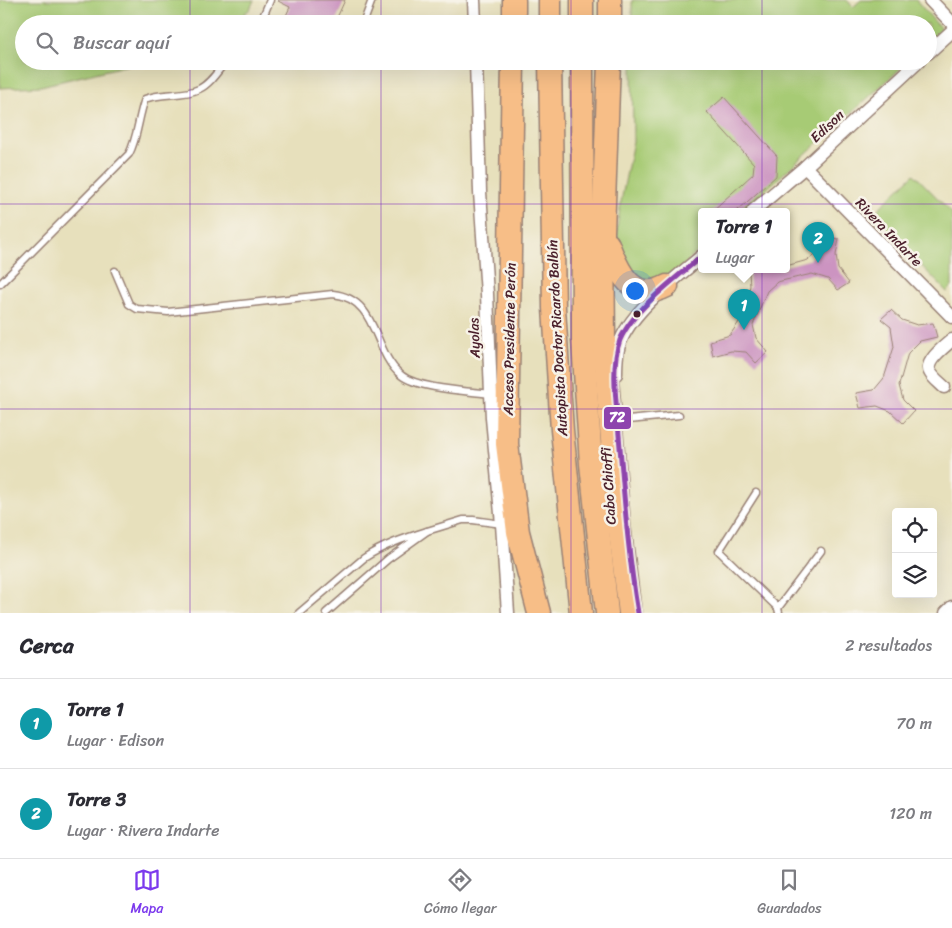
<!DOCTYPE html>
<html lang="es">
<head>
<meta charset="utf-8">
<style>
  :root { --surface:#fff; --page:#f7f7f7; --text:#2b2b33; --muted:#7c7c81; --line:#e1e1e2; --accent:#7c3aed }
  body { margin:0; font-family:Sriracha,sans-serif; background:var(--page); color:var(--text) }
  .controls { position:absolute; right:15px; bottom:15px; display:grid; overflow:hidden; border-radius:5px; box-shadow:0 5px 20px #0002 }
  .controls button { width:45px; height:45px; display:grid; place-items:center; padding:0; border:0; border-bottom:1px solid var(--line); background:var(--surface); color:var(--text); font:25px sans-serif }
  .you { position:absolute; left:634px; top:290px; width:18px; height:18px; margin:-12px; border:4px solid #fff; border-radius:50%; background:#1a73e8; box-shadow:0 0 0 8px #1a73e833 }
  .badge { display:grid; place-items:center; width:32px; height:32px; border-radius:50%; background:var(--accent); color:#fff; font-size:16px; font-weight:700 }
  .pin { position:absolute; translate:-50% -41px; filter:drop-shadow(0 1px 2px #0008) }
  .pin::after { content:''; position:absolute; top:26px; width:18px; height:15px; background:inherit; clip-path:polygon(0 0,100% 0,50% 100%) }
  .popup { position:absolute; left:698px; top:208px; width:92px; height:65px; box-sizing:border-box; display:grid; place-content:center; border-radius:5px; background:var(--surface); filter:drop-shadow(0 1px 4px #0005); font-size:16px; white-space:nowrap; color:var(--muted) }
  .popup b { font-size:19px; color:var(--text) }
  .popup::after { content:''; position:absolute; left:50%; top:100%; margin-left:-10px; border:10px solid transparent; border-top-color:var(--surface) }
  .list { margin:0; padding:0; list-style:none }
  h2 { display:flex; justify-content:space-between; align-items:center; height:65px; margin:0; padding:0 20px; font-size:21px }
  h2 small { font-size:16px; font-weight:400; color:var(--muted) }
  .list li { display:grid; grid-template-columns:32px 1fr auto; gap:15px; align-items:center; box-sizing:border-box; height:90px; padding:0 20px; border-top:1px solid var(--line) }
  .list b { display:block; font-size:19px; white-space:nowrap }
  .list p { margin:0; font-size:16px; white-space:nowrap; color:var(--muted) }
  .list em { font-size:16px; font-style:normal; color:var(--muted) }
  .icon { flex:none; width:28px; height:28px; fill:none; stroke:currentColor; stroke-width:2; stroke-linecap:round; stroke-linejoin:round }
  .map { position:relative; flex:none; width:952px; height:613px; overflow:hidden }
  .search { position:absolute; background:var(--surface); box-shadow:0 5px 20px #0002; left:15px; right:15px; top:15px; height:55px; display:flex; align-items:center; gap:12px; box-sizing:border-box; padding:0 18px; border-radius:28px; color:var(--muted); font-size:19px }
  .sheet { height:245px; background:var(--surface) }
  nav { display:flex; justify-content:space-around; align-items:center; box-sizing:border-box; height:70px; border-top:1px solid var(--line); background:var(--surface); font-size:14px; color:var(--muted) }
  nav a { display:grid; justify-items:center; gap:2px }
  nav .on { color:var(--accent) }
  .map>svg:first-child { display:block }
  .green { fill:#a7cb74; stroke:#787550 }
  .building { fill:#cc94c1 }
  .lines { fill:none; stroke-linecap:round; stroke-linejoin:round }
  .lane-casing { stroke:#988074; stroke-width:9 }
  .street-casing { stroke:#988074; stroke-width:15 }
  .highway-casing { stroke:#988074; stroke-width:25 }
  .lane { stroke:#fff; stroke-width:6 }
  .street { stroke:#fff; stroke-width:12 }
  .highway { stroke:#f7be87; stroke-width:22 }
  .bus-1-casing { stroke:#f7f3e8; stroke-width:9 }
  .bus-1 { stroke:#8e44ad; stroke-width:5 }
  .grid { fill:none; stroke:#7b2cbf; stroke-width:1; stroke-opacity:0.55 }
  .bus-dot { fill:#4a1f2b; stroke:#f7f3e8; stroke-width:2 }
  .labels { text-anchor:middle; stroke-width:5; stroke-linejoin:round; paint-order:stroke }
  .street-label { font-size:14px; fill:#4a1f2b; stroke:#f7f3e8 }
  .line-badge { stroke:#f7f3e8; stroke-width:2 }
  .badge-label { font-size:14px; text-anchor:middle; font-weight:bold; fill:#fff }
</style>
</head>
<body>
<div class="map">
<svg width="952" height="613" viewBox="0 0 952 613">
  <rect width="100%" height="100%" fill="#f7f3e8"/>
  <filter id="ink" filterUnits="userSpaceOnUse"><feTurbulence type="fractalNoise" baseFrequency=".02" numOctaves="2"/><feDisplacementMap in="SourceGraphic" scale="10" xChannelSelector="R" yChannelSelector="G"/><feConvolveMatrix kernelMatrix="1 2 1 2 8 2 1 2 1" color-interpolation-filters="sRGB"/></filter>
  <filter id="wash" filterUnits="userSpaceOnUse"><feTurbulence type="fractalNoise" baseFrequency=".0096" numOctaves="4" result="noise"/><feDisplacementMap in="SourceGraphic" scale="20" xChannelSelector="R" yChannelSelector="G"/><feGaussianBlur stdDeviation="1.12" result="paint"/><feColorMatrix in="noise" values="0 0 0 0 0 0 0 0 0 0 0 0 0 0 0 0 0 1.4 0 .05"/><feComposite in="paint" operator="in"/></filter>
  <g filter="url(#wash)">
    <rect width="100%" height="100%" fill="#e7e0bc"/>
    <g class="green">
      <polygon points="0,0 254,0 250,9 232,24 24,24 24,61 145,61 41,86 0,88"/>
      <polygon points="632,0 847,0 853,7 861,0 916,0 943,31 928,44 928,24 632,24"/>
      <polygon points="632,61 909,61 742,211 702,211 701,248 670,279 658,284 632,276 617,244 617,228 621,202 633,141"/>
      <polygon points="914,174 952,213 952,287 947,292 872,215"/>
    </g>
    <g id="blocks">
      <g class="building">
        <polygon points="279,0 345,0 335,22 339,24 293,24 284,20 290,7 278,1"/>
        <polygon points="724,97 777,156 776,176 737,211 712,211 753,174 754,164 707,112"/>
        <polygon points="826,237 839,239 836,255 838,269 849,283 838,290 828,279 812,274 777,282 767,291 753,325 756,338 768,352 756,363 746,352 731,351 713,356 710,341 730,335 739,322 750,286 749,272 745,269 786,269 786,266 808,260 819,251"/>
        <polygon points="891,310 902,320 917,325 933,323 937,337 920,341 908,353 899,385 903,400 914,411 903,423 890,411 877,406 860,408 856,393 874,390 884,378 894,347 891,327 881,319"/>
      </g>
    </g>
  </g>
  <g filter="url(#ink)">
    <use href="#blocks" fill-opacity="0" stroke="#988074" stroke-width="1"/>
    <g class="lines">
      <g class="lane-casing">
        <g id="lane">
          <polyline points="260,24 270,0"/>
          <polyline points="363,24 372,0"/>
          <path d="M 115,271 L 129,304 L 137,309 L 168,312 L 333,294 C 379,299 372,351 401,375 C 418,389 469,391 491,394"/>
          <path d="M 0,284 L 129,154 C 138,137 138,118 145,99 C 162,92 182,97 199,89 C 210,84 218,71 226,61"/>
          <polyline points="618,421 679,415"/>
          <polyline points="756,493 719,551 778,608 779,613"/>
          <polyline points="427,531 463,520 473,520 502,524"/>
          <polyline points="778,608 821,551"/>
          <path d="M 299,613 L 364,558 C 384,545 405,538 427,531 L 388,559 L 326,613"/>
        </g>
      </g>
      <g class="street-casing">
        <g id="street">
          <polyline points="474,0 475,24"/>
          <polyline points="930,0 952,23"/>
          <polyline points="928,53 952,31"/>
          <polyline points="476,61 480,192 487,294 492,418 502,524 508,613"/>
          <polyline points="805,167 952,317"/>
          <polyline points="753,211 805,167 919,61"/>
          <path d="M 616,374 C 616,363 616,350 621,340 C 634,309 676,278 702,256"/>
          <path d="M 944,387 C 940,383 933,378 930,372 C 924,362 945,346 952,340"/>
          <polyline points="946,613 952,607"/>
        </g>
      </g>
      <g class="highway-casing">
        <g id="highway">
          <polyline points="550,0 550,24"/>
          <polyline points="582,0 582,24"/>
          <polyline points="514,24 514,0"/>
          <polyline points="610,24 610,0"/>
          <polyline points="513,61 507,444 518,532 539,613"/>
          <polyline points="550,61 554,308 562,430 581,613"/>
          <polyline points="582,61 583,341 591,464 607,613"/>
          <polyline points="609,61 603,232 604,342 619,524 630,613"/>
          <path d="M 608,244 C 618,271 632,304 667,286"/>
        </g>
      </g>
      <use href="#lane" class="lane"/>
      <use href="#street" class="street"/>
      <use href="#highway" class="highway"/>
      <g class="bus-1-casing">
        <path id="bus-1" d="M 638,613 C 628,554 624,495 619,435 C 617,407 610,367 620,340 C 633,310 676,278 702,256"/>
      </g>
      <use href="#bus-1" class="bus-1"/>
    </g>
  </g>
  <path class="grid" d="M 190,0 L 190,24M 381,0 L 381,24M 571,0 L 571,24M 762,0 L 762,24M 190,61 L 190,613M 381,61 L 381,613M 571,61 L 571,613M 762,61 L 762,613M 0,204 L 952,204M 0,409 L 952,409"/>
  <circle class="bus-dot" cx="637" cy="314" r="4.5"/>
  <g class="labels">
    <g class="street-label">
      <text transform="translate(827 126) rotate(-43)" y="5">Edison</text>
      <text transform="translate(889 232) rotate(46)" y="5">Rivera Indarte</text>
      <text transform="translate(474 338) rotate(-92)" y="5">Ayolas</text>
      <text transform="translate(557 338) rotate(-93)" y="5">Autopista Doctor Ricardo Balbín</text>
      <text transform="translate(509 339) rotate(-89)" y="5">Acceso Presidente Perón</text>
      <text transform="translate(608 486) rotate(-94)" y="5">Cabo Chioffi</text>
    </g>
  </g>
  <rect class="line-badge" x="603" y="406" width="29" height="24" rx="5" fill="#8e44ad"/>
  <g class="badge-label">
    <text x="617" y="422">72</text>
  </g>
</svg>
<div class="controls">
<button><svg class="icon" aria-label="locate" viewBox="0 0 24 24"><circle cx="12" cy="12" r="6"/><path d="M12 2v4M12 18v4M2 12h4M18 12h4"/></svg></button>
<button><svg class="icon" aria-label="layers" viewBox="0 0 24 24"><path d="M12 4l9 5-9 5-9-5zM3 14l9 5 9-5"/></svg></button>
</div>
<div class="you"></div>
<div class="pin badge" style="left:744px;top:330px;background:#0f9aa8">1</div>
<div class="popup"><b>Torre 1</b>Lugar</div>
<div class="pin badge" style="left:818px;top:263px;background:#0f9aa8">2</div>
<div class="search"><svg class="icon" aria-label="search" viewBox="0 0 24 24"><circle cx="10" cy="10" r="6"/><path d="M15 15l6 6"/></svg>Buscar aquí</div>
</div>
<section class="sheet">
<h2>Cerca<small>2 resultados</small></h2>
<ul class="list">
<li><span class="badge" style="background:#0f9aa8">1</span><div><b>Torre 1</b><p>Lugar · Edison</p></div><em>70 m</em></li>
<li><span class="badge" style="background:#0f9aa8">2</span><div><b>Torre 3</b><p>Lugar · Rivera Indarte</p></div><em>120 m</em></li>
</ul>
</section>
<nav>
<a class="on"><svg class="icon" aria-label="map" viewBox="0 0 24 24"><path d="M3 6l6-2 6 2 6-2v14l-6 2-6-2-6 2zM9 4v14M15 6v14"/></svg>Mapa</a>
<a><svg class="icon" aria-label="directions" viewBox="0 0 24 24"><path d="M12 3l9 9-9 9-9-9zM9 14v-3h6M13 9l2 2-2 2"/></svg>Cómo llegar</a>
<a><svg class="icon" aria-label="saved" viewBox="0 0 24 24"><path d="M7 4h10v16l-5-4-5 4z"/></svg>Guardados</a>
</nav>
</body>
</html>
